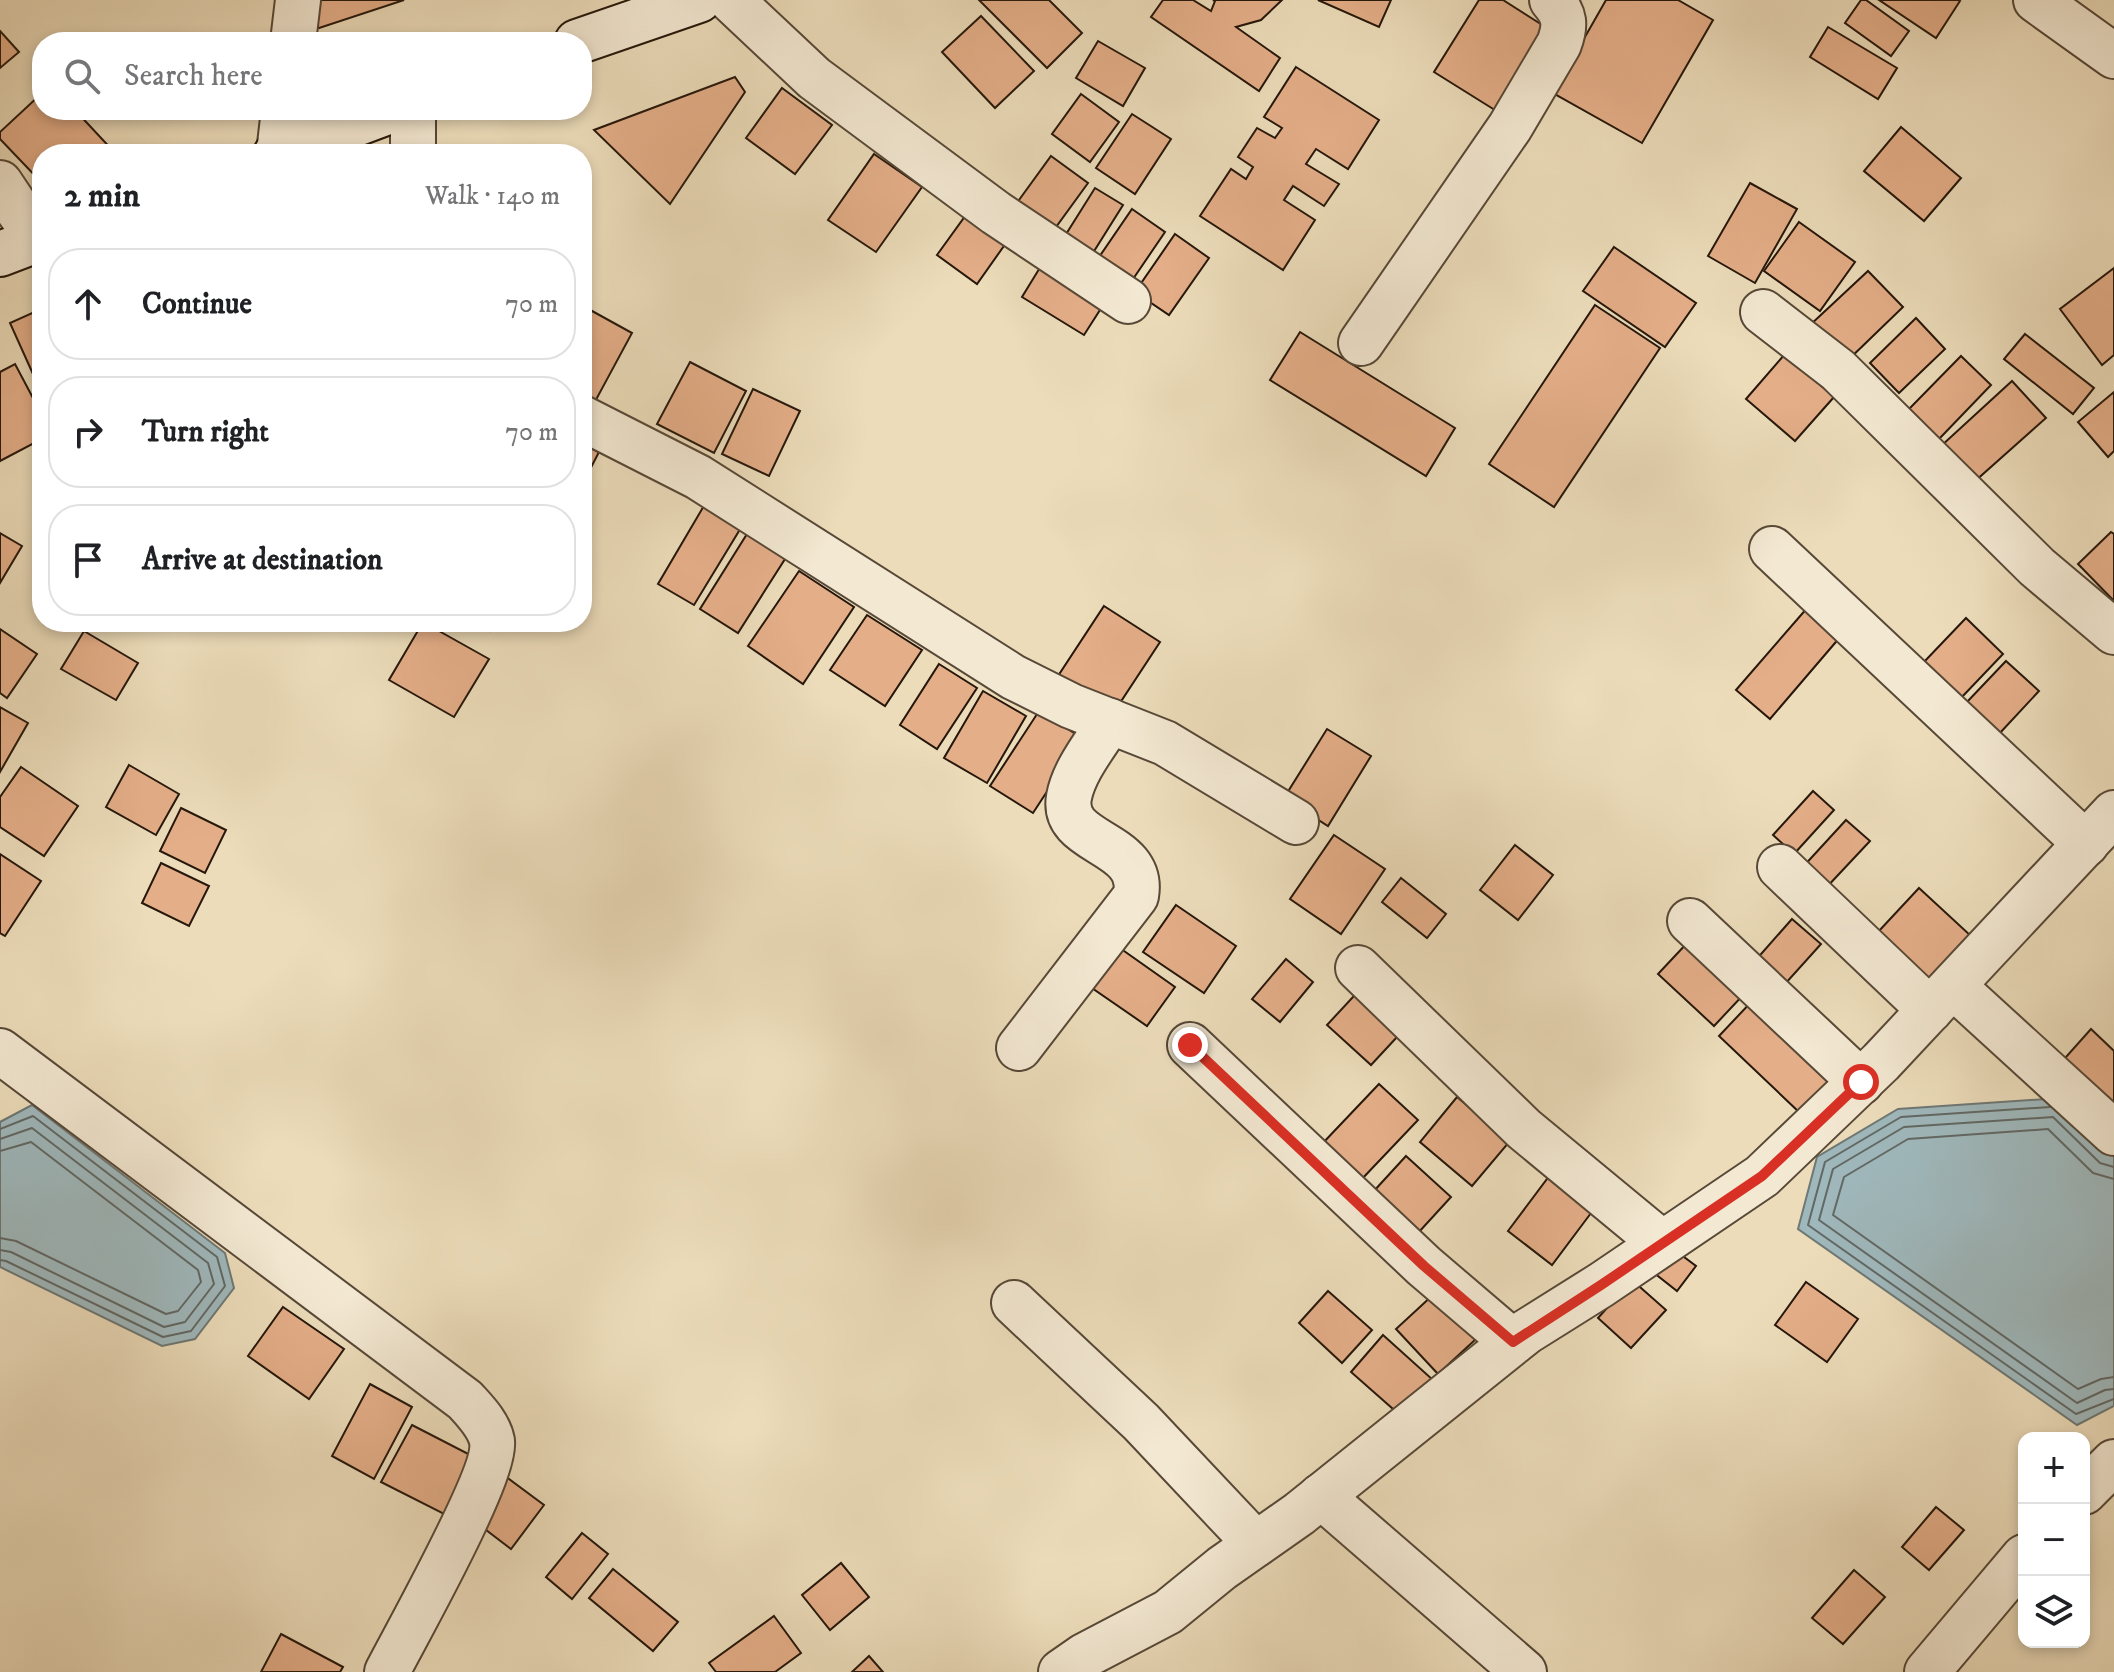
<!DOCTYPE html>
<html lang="en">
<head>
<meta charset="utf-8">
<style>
  :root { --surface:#fff; --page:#f2f2f2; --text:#202124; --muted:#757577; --line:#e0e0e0 }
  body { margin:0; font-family:"IM FELL DW Pica",serif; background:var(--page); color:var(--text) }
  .controls { position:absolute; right:24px; bottom:24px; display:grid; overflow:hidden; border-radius:16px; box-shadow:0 4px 12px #0003 }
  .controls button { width:72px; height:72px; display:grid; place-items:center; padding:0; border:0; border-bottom:2px solid var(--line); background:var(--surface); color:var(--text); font:40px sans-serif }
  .stop { position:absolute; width:24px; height:24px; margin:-18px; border:6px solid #d93025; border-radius:50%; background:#fff }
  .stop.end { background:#d93025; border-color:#fff; box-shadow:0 2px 8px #0008 }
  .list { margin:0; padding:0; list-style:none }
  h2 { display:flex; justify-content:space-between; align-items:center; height:104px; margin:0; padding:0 32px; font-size:34px }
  h2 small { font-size:26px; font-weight:400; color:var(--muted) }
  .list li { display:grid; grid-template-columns:52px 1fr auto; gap:24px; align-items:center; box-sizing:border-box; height:112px; margin:0 16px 16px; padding:0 16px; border:2px solid var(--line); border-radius:32px }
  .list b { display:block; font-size:30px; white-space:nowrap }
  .list em { font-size:26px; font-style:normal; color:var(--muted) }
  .icon { flex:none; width:44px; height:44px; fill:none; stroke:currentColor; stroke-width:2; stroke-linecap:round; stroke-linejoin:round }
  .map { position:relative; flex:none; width:2114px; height:1672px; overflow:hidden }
  .search { position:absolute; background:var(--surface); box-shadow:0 4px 12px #0003; left:32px; top:32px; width:560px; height:88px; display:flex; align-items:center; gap:20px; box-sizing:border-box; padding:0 28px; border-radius:32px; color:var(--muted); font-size:30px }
  .panel { position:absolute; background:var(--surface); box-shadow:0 4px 12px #0003; left:32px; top:144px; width:560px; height:488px; border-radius:32px }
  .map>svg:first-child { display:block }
  .water { fill:#9fb8bc; stroke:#6e7875; stroke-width:2 }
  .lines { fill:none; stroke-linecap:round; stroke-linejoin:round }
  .shore { stroke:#626864; stroke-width:2 }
  .building { fill:#e4ae88; stroke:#25170b; stroke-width:2 }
  .minor-casing { stroke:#574837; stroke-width:48 }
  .tertiary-casing { stroke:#574837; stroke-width:48 }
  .secondary-casing { stroke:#25170b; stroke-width:48 }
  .minor { stroke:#f3e8d2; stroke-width:44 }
  .tertiary { stroke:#f3e8d2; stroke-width:44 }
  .secondary { stroke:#f3e8d2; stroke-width:44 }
  .route { stroke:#d93025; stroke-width:10 }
</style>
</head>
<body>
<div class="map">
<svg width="2114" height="1672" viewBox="0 0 2114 1672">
  <rect width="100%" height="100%" fill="#ecdcba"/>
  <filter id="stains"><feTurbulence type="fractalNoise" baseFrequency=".0025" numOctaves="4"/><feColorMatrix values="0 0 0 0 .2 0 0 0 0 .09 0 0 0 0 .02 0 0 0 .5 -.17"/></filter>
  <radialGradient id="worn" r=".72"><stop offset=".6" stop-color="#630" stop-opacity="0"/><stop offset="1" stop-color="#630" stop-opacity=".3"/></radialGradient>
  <g class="water">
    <polygon points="2061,1098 2114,1152 2114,1406 2077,1425 1798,1229 1817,1157 1898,1109"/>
    <polygon points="32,1105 225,1253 234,1288 195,1339 162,1346 0,1267 0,1122"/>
  </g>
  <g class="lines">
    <g class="shore">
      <polyline points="2050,1107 1901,1117 1825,1162 1808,1225 2076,1414 2114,1399"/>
      <polyline points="0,1129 33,1116 217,1257 225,1286 191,1331 163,1337 6,1261 0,1260"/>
      <polyline points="0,1139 32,1128 208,1263 214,1284 185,1322 164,1327 11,1252 0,1250"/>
      <polyline points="0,1151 31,1142 198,1270 201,1282 178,1311 166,1314 16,1241 0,1238"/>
      <polyline points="2114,1167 2100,1163 2053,1117 1904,1127 1833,1169 1819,1220 2077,1403 2105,1390 2114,1389"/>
      <polyline points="2114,1179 2093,1173 2048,1129 1908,1139 1844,1177 1833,1215 2078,1389 2101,1379 2114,1377"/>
    </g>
  </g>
  <g class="building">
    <polygon points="314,0 404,0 307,32"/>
    <polygon points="979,0 1049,0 1082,33 1047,68"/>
    <polygon points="1163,0 1193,0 1211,11 1215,1 1213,0 1282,0 1261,20 1236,27 1280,58 1259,91 1151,17"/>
    <polygon points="1318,0 1391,0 1379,27"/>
    <polygon points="1479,0 1503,0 1558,35 1506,117 1434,72"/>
    <polygon points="1606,0 1678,0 1713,20 1642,143 1553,93"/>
    <polygon points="1861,0 1866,0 1909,31 1891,56 1845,23"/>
    <polygon points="1879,0 1958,0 1960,1 1936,38"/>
    <polygon points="981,16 1034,71 995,108 942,52"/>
    <polygon points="1828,27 1897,68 1878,99 1810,57"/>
    <polygon points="0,31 19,52 0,68"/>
    <polygon points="1098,41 1145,68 1123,106 1076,78"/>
    <polygon points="1296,67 1379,120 1348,169 1316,149 1306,164 1339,184 1324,206 1293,186 1284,200 1315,220 1283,270 1200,216 1231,169 1246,179 1253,167 1238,157 1257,128 1275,138 1282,128 1264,117"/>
    <polygon points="735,77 745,92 670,204 594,130"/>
    <polygon points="782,88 832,125 795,174 746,138"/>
    <polygon points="42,93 42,110 75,110 116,154 42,154 42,183 0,139 0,132"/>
    <polygon points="1081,94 1119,122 1090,162 1052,134"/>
    <polygon points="1132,114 1171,139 1135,194 1096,168"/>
    <polygon points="1901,127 1961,178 1924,221 1864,171"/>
    <polygon points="874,154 922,187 876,252 828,220"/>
    <polygon points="1051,156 1088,183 1048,238 1011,211"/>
    <polygon points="1750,183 1797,209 1755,283 1708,256"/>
    <polygon points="1095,188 1123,205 1091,256 1063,239"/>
    <polygon points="971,208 1011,236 977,284 937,255"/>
    <polygon points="1132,209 1165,232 1129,285 1095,263"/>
    <polygon points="1799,222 1855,262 1820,311 1764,271"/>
    <polygon points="1175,234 1209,258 1169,315 1135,292"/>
    <polygon points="1614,247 1696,303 1665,347 1583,291"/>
    <polygon points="1044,261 1107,299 1084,335 1022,297"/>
    <polygon points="2114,268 2114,355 2102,365 2060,309"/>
    <polygon points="1868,271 1903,307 1845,363 1809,326"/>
    <polygon points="1595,305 1660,348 1554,507 1489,464"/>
    <polygon points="583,306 632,333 591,409 582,404"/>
    <polygon points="41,309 42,312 42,394 10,323"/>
    <polygon points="1916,318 1945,349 1899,393 1870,363"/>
    <polygon points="1300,332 1455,428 1426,476 1270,380"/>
    <polygon points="2025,334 2094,388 2073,414 2004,359"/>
    <polygon points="1785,354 1834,397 1795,441 1746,399"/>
    <polygon points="1961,356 1991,385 1939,439 1909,409"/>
    <polygon points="690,362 746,391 714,453 657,424"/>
    <polygon points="15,364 42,415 42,439 0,461 0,372"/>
    <polygon points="2012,381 2046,418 1974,482 1941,446"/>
    <polygon points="753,389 800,411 769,476 722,454"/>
    <polygon points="2114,392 2114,451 2108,457 2078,422"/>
    <polygon points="582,443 599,452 582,485"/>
    <polygon points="705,504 742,526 694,605 658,584"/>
    <polygon points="2111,532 2114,534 2114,601 2078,564"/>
    <polygon points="0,533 22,546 0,583"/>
    <polygon points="747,534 785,559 738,633 700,609"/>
    <polygon points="799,571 854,607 803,684 748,646"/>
    <polygon points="1104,606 1160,642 1114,712 1058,676"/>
    <polygon points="1808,607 1841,636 1770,719 1736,690"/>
    <polygon points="867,615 922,650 885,706 830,670"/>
    <polygon points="1966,618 2003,654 1960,699 1923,663"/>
    <polygon points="423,622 489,659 454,717 389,680"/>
    <polygon points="472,622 494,622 490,631"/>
    <polygon points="0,629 37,654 7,698 0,693"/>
    <polygon points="84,631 138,663 116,700 61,669"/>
    <polygon points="2006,661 2039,691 1999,734 1966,703"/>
    <polygon points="939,664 977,688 937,749 900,725"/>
    <polygon points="983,691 1026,716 987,783 944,758"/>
    <polygon points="0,707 28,723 0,772"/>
    <polygon points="1039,711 1082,738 1033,813 990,786"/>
    <polygon points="1327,729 1371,756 1328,826 1284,798"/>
    <polygon points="129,765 179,794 156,835 106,807"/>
    <polygon points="21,767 78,806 44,856 0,827 0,797"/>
    <polygon points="1813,791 1834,810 1794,854 1773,835"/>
    <polygon points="181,808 226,830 205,873 160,851"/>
    <polygon points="1846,820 1870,841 1824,890 1801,869"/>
    <polygon points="1334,835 1385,869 1341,934 1290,899"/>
    <polygon points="1515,845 1553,875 1518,920 1480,890"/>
    <polygon points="0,854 41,881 5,936 0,933"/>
    <polygon points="161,863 209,886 189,926 142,903"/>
    <polygon points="1401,878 1446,914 1427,938 1382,902"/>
    <polygon points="1919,888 1971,936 1930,980 1878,932"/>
    <polygon points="1176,905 1236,946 1204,993 1143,952"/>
    <polygon points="1792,919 1821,944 1775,995 1747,970"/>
    <polygon points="1689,941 1745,993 1714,1026 1658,974"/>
    <polygon points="1117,946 1175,987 1147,1026 1089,986"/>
    <polygon points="1286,959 1313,982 1280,1022 1252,999"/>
    <polygon points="1366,983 1410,1023 1371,1065 1327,1025"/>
    <polygon points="1754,999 1835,1076 1800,1113 1719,1036"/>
    <polygon points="2091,1029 2114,1051 2114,1107 2057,1067"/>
    <polygon points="1379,1084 1418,1120 1360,1181 1321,1145"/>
    <polygon points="1457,1097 1510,1141 1472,1186 1420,1142"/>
    <polygon points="1406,1156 1451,1197 1407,1245 1362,1204"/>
    <polygon points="1550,1175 1594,1209 1552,1265 1508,1231"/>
    <polygon points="1668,1245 1696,1266 1677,1291 1649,1269"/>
    <polygon points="1632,1280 1666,1310 1631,1348 1598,1318"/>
    <polygon points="1806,1282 1858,1319 1827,1362 1775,1325"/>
    <polygon points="1328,1291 1372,1330 1342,1363 1299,1323"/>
    <polygon points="1434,1294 1476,1339 1438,1374 1396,1329"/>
    <polygon points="283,1307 344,1349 309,1399 248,1356"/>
    <polygon points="1383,1335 1433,1380 1401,1416 1351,1372"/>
    <polygon points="370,1384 412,1407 374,1479 332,1456"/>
    <polygon points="412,1425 478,1459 448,1516 381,1482"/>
    <polygon points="501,1473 544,1505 511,1549 469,1517"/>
    <polygon points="1936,1507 1964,1530 1929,1570 1902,1547"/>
    <polygon points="582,1533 608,1554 572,1599 546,1577"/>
    <polygon points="841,1563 869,1597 830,1630 802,1595"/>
    <polygon points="613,1569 678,1622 653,1651 589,1598"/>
    <polygon points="1854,1570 1885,1597 1843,1644 1812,1618"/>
    <polygon points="774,1616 801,1653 775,1672 716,1672 709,1663"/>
    <polygon points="281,1634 343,1667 340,1672 261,1672"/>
    <polygon points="869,1656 883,1672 852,1672"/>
  </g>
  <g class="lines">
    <g class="minor-casing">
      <g id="minor">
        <polyline points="731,0 814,78 996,213 1128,301"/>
        <polyline points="2036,0 2114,56"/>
        <polyline points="293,42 298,0"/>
        <polyline points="413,110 413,154"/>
        <polyline points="279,153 284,110"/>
        <polyline points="0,183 38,240"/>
        <polyline points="1763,312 1838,370 2037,567 2114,632"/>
        <path d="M 1361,343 L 1510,127 L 1559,44 C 1566,25 1565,15 1552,0"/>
        <polyline points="582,418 698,477 1013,677 1071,706 1165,743 1296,822"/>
        <polyline points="1772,549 2086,844"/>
        <polyline points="1780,867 1930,1010"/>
        <polyline points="1690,921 1861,1082"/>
        <polyline points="1358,968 1524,1129 1662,1243"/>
        <polyline points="1953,986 2114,1133"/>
        <polyline points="1190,1045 1424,1266 1513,1342"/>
        <path d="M 1019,1048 L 1136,896 C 1146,840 1060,846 1069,797 C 1074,770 1096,744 1110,721"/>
        <path d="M 0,1051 L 465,1400 C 475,1411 489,1425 492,1441 C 497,1474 407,1633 387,1672"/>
        <polyline points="1014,1303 1141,1422 1256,1544"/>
        <polyline points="1321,1496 1524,1672"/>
      </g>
    </g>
    <g class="tertiary-casing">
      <g id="tertiary">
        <polyline points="2084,1492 2114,1462"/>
        <polyline points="1061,1672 1084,1656 1168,1612 1222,1568 1299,1514 1526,1332 1601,1285 1762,1176 1881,1062 2114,813"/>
        <polyline points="1927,1672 2024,1557"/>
      </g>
    </g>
    <g class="secondary-casing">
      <g id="secondary">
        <polyline points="577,42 699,0"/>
        <polyline points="276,154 393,110"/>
        <polyline points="0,254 42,238"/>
      </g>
    </g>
    <use href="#minor" class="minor"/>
    <use href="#tertiary" class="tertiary"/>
    <use href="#secondary" class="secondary"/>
  </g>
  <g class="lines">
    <polyline class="route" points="1190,1045 1424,1266 1513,1342 1601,1285 1762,1176 1861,1082"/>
  </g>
  <rect width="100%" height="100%" filter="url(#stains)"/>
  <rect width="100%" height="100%" fill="url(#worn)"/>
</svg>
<div class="controls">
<button>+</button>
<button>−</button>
<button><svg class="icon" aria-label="layers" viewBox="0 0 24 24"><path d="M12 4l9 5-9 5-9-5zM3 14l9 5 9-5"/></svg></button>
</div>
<div class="stop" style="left:1861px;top:1082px"></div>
<div class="stop end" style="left:1190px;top:1045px"></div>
<div class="search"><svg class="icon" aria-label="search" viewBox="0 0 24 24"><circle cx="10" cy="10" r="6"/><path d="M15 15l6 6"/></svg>Search here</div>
<section class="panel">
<h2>2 min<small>Walk · 140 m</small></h2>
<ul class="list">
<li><svg class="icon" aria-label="ahead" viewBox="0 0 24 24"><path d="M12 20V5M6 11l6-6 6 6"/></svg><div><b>Continue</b></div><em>70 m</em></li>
<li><svg class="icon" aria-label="right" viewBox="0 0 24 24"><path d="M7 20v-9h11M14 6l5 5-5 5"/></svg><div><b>Turn right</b></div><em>70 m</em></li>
<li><svg class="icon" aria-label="arrive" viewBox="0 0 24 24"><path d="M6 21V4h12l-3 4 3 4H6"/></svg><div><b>Arrive at destination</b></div></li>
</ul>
</section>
</div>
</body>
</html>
